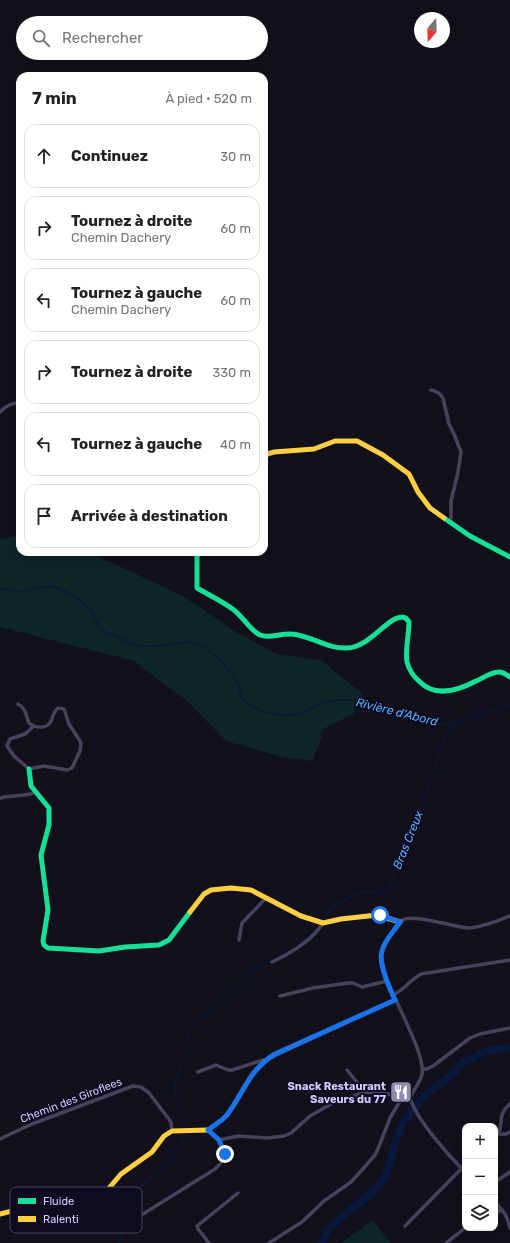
<!DOCTYPE html>
<html lang="fr">
<head>
<meta charset="utf-8">
<style>
  :root { --surface:#fff; --page:#f6f6f6; --text:#222; --muted:#767676; --line:#e0e0e0 }
  body { margin:0; font-family:Rubik,sans-serif; background:var(--page); color:var(--text) }
  .controls { position:absolute; right:12px; bottom:12px; display:grid; overflow:hidden; border-radius:8px; box-shadow:0 2px 10px #0003 }
  .controls button { width:36px; height:36px; display:grid; place-items:center; padding:0; border:0; border-bottom:1px solid var(--line); background:var(--surface); color:var(--text); font:20px sans-serif }
  .compass { position:absolute; left:414px; top:12px; width:36px; height:36px; border-radius:50%; background:var(--surface); box-shadow:0 2px 10px #0003; rotate:199deg }
  .stop { position:absolute; width:12px; height:12px; margin:-9px; border:3px solid #1a73e8; border-radius:50%; background:#fff }
  .stop.end { background:#1a73e8; border-color:#fff; box-shadow:0 1px 4px #0008 }
  .list { margin:0; padding:0; list-style:none }
  h2 { display:flex; justify-content:space-between; align-items:center; height:52px; margin:0; padding:0 16px; font-size:17px }
  h2 small { font-size:13px; font-weight:400; color:var(--muted) }
  .list li { display:grid; grid-template-columns:26px 1fr auto; gap:12px; align-items:center; box-sizing:border-box; height:64px; margin:0 8px 8px; padding:0 8px; border:1px solid var(--line); border-radius:12px }
  .list b { display:block; font-size:15px; white-space:nowrap }
  .list p { margin:0; font-size:13px; white-space:nowrap; color:var(--muted) }
  .list em { font-size:13px; font-style:normal; color:var(--muted) }
  .icon { flex:none; width:22px; height:22px; fill:none; stroke:currentColor; stroke-width:2; stroke-linecap:round; stroke-linejoin:round }
  .map { position:relative; flex:none; width:510px; height:1243px; overflow:hidden }
  .search { position:absolute; background:var(--surface); box-shadow:0 2px 10px #0003; left:16px; top:16px; width:252px; height:44px; display:flex; align-items:center; gap:10px; box-sizing:border-box; padding:0 14px; border-radius:22px; color:var(--muted); font-size:15px }
  .panel { position:absolute; background:var(--surface); box-shadow:0 2px 10px #0003; left:16px; top:72px; width:252px; height:484px; border-radius:12px }
  .map>svg:first-child { display:block }
  .green { fill:#0f2628 }
  .lines { fill:none; stroke-linecap:round; stroke-linejoin:round }
  .stream { stroke:#08193b; stroke-width:1.5 }
  .river { stroke:#08193b; stroke-width:8 }
  .street { stroke:#46445d; stroke-width:3.5 }
  .fast { stroke:#16e098; stroke-width:5 }
  .slow { stroke:#ffcf43; stroke-width:5 }
  .route { stroke:#1a73e8; stroke-width:5 }
  .labels { text-anchor:middle; stroke-width:4; stroke-linejoin:round; paint-order:stroke }
  .poi-label { font-size:11px; font-weight:bold; fill:#d2cbff; stroke:#0f0b20; text-anchor:end }
  .street-label { font-size:11px; fill:#d2cbff; stroke:#0f0b20 }
  .water-label { font-size:12px; font-style:italic; fill:#59afff; stroke:#0f0b20 }
  .key { fill:#0f0b20; stroke:#4a4563; stroke-width:1 }
  .key-label { font-size:11px; fill:#d2cbff }
</style>
</head>
<body>
<div class="map">
<svg width="510" height="1243" viewBox="0 0 510 1243">
  <rect width="100%" height="100%" fill="#12101b"/>
  <g class="green">
    <polygon points="20,535 20,552 86,552 119,566 183,596 236,632 276,654 321,660 363,694 353,714 325,728 320,735 322,737 312,761 282,757 226,741 186,700 144,669 135,661 0,627 0,537 2,539"/>
    <polygon points="373,1220 390,1243 341,1243"/>
  </g>
  <g class="lines">
    <g class="stream">
      <path d="M 0,589 C 8,589 16,592 24,591 C 34,590 43,585 54,587 C 66,590 84,601 91,611 C 94,616 96,622 100,627 C 107,635 127,641 137,645 C 157,651 188,636 203,646 C 214,653 229,669 236,680 C 243,693 237,698 253,707 C 270,715 290,719 308,710 C 319,705 330,700 342,700 C 364,700 386,708 407,715 C 419,719 431,724 444,724 C 454,723 462,719 471,717 C 473,717 475,718 477,717 C 480,715 482,712 487,711 C 490,710 493,710 496,710 C 501,709 505,706 510,705"/>
      <polyline points="322,920 334,906 354,895 363,892 378,893 390,886 394,876 403,859 410,833 418,817 421,804 433,778 440,749 447,733 456,723"/>
      <polyline points="301,943 318,927"/>
      <polyline points="183,1119 176,1102 175,1081 190,1043 187,1035 192,1026 201,1018 217,1006 251,971 283,955"/>
      <path d="M 119,1243 C 124,1222 126,1204 141,1187 C 148,1179 157,1173 165,1167 C 173,1159 179,1149 184,1139 L 183,1131 L 183,1125"/>
    </g>
    <polyline class="river" points="322,1243 327,1231 338,1220 372,1193 380,1183 386,1175 397,1137 404,1122 423,1097 454,1073 462,1063 489,1050 510,1048"/>
    <g class="street">
      <path d="M 431,390 C 436,391 440,393 443,398 L 449,424 L 454,434 L 461,452 L 458,472 L 451,501 L 451,522"/>
      <path d="M 0,412 C 6,406 11,403 20,403"/>
      <path d="M 18,704 C 26,708 26,716 29,723 C 35,728 45,729 50,723 C 53,718 53,712 58,708 L 64,709 L 69,724 L 80,741 L 81,744 L 80,751 L 72,768 L 67,770 L 44,766 L 29,769 L 14,756 L 7,746 L 10,739 L 25,734 L 34,726"/>
      <path d="M 0,798 C 11,795 27,797 35,792"/>
      <polyline points="239,940 242,923 266,898"/>
      <path d="M 272,962 C 291,953 312,941 323,923"/>
      <path d="M 393,995 C 404,990 410,980 421,974 L 510,960"/>
      <polyline points="280,996 313,988 348,983 353,983 362,987 387,981"/>
      <polyline points="395,1000 268,1059 252,1073 227,1115 223,1119 208,1130 219,1140 238,1136 267,1138 284,1136 291,1133 310,1116 331,1104 365,1092 387,1094 410,1098"/>
      <polyline points="423,1069 427,1069 433,1066 470,1038 480,1034 510,1028"/>
      <polyline points="347,1070 365,1092"/>
      <polyline points="198,1072 216,1065 228,1070 232,1070 263,1060"/>
      <path d="M 410,1098 C 413,1090 421,1082 422,1074 C 426,1055 393,998 385,975 C 383,968 380,960 382,952 C 384,943 390,935 395,928 C 397,926 399,923 401,921 C 413,912 454,928 469,928 C 483,927 497,921 510,916"/>
      <path d="M 410,1098 C 416,1119 449,1156 465,1172"/>
      <polyline points="498,1134 506,1134 510,1132"/>
      <path d="M 495,1138 C 506,1126 495,1116 510,1104"/>
      <polyline points="0,1139 32,1124 133,1086 141,1087 149,1093 171,1122 172,1131"/>
      <polyline points="495,1182 510,1172"/>
      <path d="M 495,1202 C 504,1212 507,1215 510,1228"/>
      <polyline points="143,1214 215,1169 220,1164 225,1154 219,1140"/>
      <polyline points="495,1215 501,1209"/>
      <polyline points="405,1226 465,1165"/>
      <polyline points="209,1243 198,1229 197,1226 238,1193"/>
      <polyline points="269,1243 302,1222 324,1201 351,1182 362,1170 375,1155 380,1144 390,1118 403,1096"/>
      <polyline points="446,1243 465,1228"/>
    </g>
    <g class="fast">
      <polyline points="444,518 470,536 510,557"/>
      <path d="M 197,552 L 197,588 C 209,595 222,601 234,610 C 243,617 251,631 260,635 C 270,639 280,633 291,634 C 310,635 327,649 347,648 C 370,647 386,618 402,617 C 406,617 407,619 409,622 C 409,635 405,649 407,662 C 409,670 414,677 420,682 C 436,698 459,690 476,681 C 483,678 491,672 499,672 C 503,672 507,675 510,677"/>
      <polyline points="29,769 31,786 49,808 49,825 41,855 48,910 43,941 44,945 48,948 99,951 125,947 159,945 169,940 190,912"/>
    </g>
    <g class="slow">
      <polyline points="264,455 274,452 314,449 335,441 357,441 383,455 409,474 418,492 430,508 444,518"/>
      <polyline points="190,912 204,894 211,890 231,888 251,890 301,916 323,923 341,919 377,915 400,922"/>
      <polyline points="0,1214 39,1204 54,1202 77,1205 92,1204 98,1201 121,1174 152,1152 164,1136 172,1131 208,1130"/>
    </g>
  </g>
  <g class="lines">
    <path class="route" d="M 225,1154 L 219,1140 L 208,1130 L 223,1119 L 227,1115 C 245,1091 249,1070 275,1054 L 395,1000 C 390,989 378,964 382,951 C 384,941 394,931 400,922 L 380,915"/>
  </g>
  <defs>
    <g id="restaurant-square" transform="scale(1.15)"><rect x="-9" y="-9" width="18" height="18" rx="4" fill="#8f8aaf" stroke="#0f0b20"/><path d="M-5-6h1v4h1v-4h1v4h1v-4h1v5L-1.5 .5V6h-2V.5L-5-1ZM5-6V6H3V1.5H1.5Q1.5-4 5-6Z" fill="#fff"/></g>
  </defs>
  <g fill-rule="evenodd">
    <use href="#restaurant-square" x="401" y="1092"/>
  </g>
  <g class="labels">
    <g class="poi-label">
      <text x="386" y="1090">Snack Restaurant<tspan x="386" dy="13">Saveurs du 77</tspan></text>
    </g>
    <g class="street-label">
      <text transform="translate(71 1100) rotate(-21)" y="4">Chemin des Giroflees</text>
    </g>
    <g class="water-label">
      <text transform="translate(397 712) rotate(14)" y="4">Rivière d'Abord</text>
      <text transform="translate(408 840) rotate(-68)" y="4">Bras Creux</text>
    </g>
  </g>
  <rect x="10" y="1187" width="132" height="46" rx="6" class="key"/>
  <rect x="18" y="1198" width="18" height="6" fill="#16e098"/>
  <rect x="18" y="1216" width="18" height="6" fill="#ffcf43"/>
  <g class="key-label">
    <text x="43" y="1205">Fluide</text>
    <text x="43" y="1223">Ralenti</text>
  </g>
</svg>
<div class="controls">
<button>+</button>
<button>−</button>
<button><svg class="icon" aria-label="layers" viewBox="0 0 24 24"><path d="M12 4l9 5-9 5-9-5zM3 14l9 5 9-5"/></svg></button>
</div>
<svg class="compass" viewBox="-18 -18 36 36"><path d="M0-13l5 13h-10z" fill="#e53935"/><path d="M0 13l5-13h-10z" fill="#767676"/></svg>
<div class="stop" style="left:380px;top:915px"></div>
<div class="stop end" style="left:225px;top:1154px"></div>
<div class="search"><svg class="icon" aria-label="search" viewBox="0 0 24 24"><circle cx="10" cy="10" r="6"/><path d="M15 15l6 6"/></svg>Rechercher</div>
<section class="panel">
<h2>7 min<small>À pied · 520 m</small></h2>
<ul class="list">
<li><svg class="icon" aria-label="ahead" viewBox="0 0 24 24"><path d="M12 20V5M6 11l6-6 6 6"/></svg><div><b>Continuez</b></div><em>30 m</em></li>
<li><svg class="icon" aria-label="right" viewBox="0 0 24 24"><path d="M7 20v-9h11M14 6l5 5-5 5"/></svg><div><b>Tournez à droite</b><p>Chemin Dachery</p></div><em>60 m</em></li>
<li><svg class="icon" aria-label="left" viewBox="0 0 24 24"><path d="M17 20v-9H6M10 6l-5 5 5 5"/></svg><div><b>Tournez à gauche</b><p>Chemin Dachery</p></div><em>60 m</em></li>
<li><svg class="icon" aria-label="right" viewBox="0 0 24 24"><path d="M7 20v-9h11M14 6l5 5-5 5"/></svg><div><b>Tournez à droite</b></div><em>330 m</em></li>
<li><svg class="icon" aria-label="left" viewBox="0 0 24 24"><path d="M17 20v-9H6M10 6l-5 5 5 5"/></svg><div><b>Tournez à gauche</b></div><em>40 m</em></li>
<li><svg class="icon" aria-label="arrive" viewBox="0 0 24 24"><path d="M6 21V4h12l-3 4 3 4H6"/></svg><div><b>Arrivée à destination</b></div></li>
</ul>
</section>
</div>
</body>
</html>
